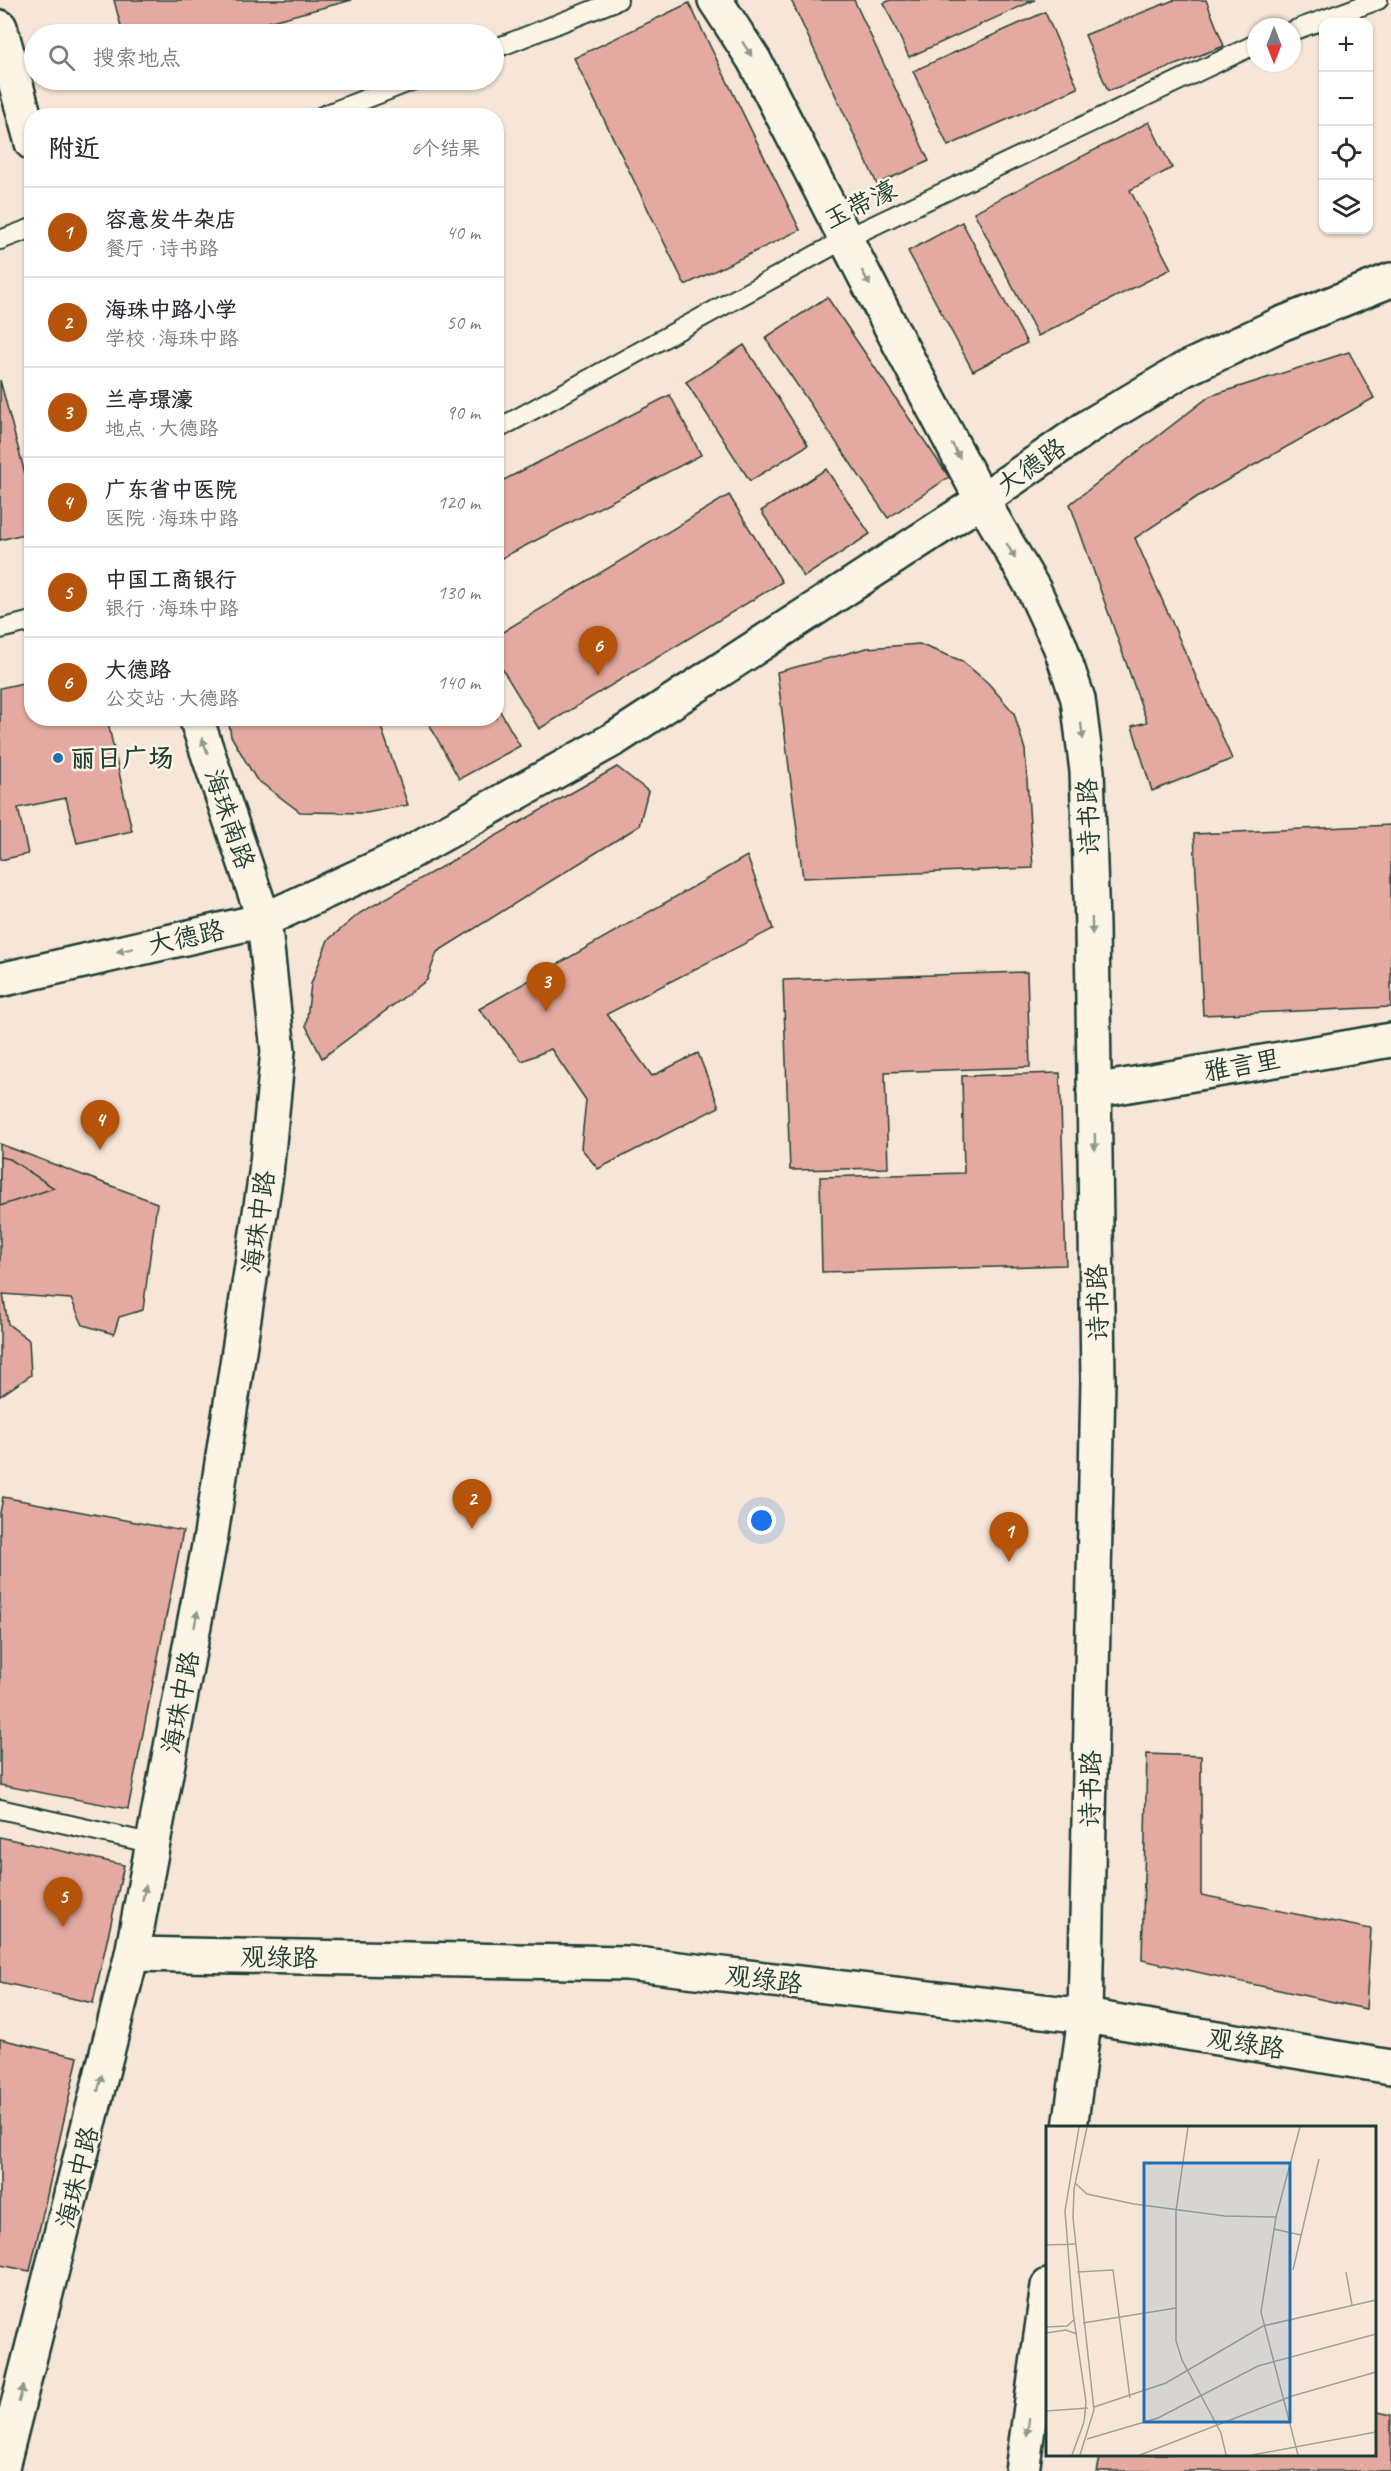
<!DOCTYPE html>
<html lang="zh">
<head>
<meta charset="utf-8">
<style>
  :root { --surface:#fff; --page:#f7f7f7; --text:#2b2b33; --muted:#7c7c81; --line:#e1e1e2; --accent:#b45309 }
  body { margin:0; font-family:Caveat,"LXGW WenKai TC",sans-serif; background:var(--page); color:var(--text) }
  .controls { position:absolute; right:18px; top:18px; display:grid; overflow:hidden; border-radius:12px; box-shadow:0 2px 4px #0004 }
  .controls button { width:54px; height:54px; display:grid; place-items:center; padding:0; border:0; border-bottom:2px solid var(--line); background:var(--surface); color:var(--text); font:30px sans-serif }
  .compass { position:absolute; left:1247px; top:18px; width:54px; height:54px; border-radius:50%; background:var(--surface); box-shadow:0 2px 4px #0004; rotate:180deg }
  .you { position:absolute; left:762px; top:1521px; width:21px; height:21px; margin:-15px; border:4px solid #fff; border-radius:50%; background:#1a73e8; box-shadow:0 0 0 9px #1a73e833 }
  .badge { display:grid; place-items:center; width:39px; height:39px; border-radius:50%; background:var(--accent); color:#fff; font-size:20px; font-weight:700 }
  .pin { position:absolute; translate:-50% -50px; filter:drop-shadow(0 2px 3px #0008) }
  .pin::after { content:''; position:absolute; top:32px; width:21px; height:18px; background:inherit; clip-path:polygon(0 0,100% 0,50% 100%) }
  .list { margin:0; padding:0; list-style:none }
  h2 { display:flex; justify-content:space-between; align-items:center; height:78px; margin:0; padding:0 24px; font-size:26px }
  h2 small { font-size:20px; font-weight:400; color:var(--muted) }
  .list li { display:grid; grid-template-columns:39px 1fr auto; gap:18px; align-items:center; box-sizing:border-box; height:90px; padding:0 24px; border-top:2px solid var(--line) }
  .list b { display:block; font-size:22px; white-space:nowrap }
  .list p { margin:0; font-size:20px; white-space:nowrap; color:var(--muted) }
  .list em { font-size:20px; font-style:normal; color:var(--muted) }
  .icon { flex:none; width:33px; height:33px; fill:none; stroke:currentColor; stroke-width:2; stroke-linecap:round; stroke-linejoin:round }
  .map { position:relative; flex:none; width:1391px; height:2471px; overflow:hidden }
  .search { position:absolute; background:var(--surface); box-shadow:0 2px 4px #0004; left:24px; top:24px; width:480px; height:66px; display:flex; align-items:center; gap:15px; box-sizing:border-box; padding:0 21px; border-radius:33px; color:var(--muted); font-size:22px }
  .panel { position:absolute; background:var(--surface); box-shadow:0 2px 4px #0004; left:24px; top:108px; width:480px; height:618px; border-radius:24px }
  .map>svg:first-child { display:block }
  .building { fill:#e4aaa1; stroke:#1f3d34; stroke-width:1.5 }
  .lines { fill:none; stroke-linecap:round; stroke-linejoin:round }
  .lane-casing { stroke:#1f3d34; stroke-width:22 }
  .street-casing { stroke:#1f3d34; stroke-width:38 }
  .secondary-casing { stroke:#1f3d34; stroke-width:38 }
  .lane { stroke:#fcf5e5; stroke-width:18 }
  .street { stroke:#fcf5e5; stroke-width:33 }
  .secondary { stroke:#fcf5e5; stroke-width:33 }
  .oneway { fill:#8e998c }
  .poi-dot { fill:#1f6fb2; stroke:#fcf5e5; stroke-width:2 }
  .labels { text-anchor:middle; stroke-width:5; stroke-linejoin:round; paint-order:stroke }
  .street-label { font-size:26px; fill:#1f3d34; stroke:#fcf5e5 }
  .poi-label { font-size:26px; font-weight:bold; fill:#1f3d34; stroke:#fcf5e5; text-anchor:start }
  .inset-road { fill:none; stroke:#a1a296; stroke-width:1.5 }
  .view { fill:#1f6fb2; fill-opacity:0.15; stroke:#1f6fb2; stroke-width:3 }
  .inset-edge { fill:none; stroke:#1f3d34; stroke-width:3 }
</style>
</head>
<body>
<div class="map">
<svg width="1391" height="2471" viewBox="0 0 1391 2471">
  <rect width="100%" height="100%" fill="#f7e6d7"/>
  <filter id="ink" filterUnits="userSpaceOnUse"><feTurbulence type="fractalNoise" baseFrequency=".0167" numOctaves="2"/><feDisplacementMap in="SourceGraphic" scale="12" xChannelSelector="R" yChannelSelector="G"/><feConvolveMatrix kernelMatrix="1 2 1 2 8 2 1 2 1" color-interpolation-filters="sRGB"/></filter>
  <g filter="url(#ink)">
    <g class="building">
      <polygon points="114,0 352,0 222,34 123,34"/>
      <polygon points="791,0 854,0 929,161 877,184"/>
      <polygon points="891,0 1035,0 909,57 884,3"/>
      <polygon points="1174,0 1206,0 1224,46 1108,91 1085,35"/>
      <polygon points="689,3 800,230 685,285 574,58"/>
      <polygon points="1045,12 1078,88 948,146 913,71"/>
      <polygon points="1149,122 1172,168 1130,190 1171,269 1038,336 974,212"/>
      <polygon points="962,222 1027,343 973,371 908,251"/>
      <polygon points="827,297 949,477 888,518 765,338"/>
      <polygon points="744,345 808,445 750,481 686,382"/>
      <polygon points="1349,352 1374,398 1197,497 1135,538 1232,759 1152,791 1132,726 1147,722 1070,504 1210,396"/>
      <polygon points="0,380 32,500 32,532 0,540"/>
      <polygon points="670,395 701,455 496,561 496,484"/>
      <polygon points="826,469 870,534 804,577 761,511"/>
      <polygon points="729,495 782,582 539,729 496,659 496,636"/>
      <polygon points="919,644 962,661 988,683 1014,713 1025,750 1033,868 803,878 777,672 867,648"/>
      <polygon points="32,681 32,718 107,718 132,831 77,843 66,798 18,808 28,854 0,860 0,688"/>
      <polygon points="496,704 520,746 459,779 426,718 496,718"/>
      <polygon points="228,718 378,718 408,805 366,813 300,812 256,779 231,736"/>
      <polygon points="617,767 648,791 639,826 437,952 427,980 322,1058 306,1026 311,984 328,940 360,913"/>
      <polygon points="1391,825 1391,1007 1203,1015 1194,834"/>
      <polygon points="747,856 773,929 607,1014 652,1076 698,1053 719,1107 598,1169 581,1148 586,1100 551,1049 522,1061 479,1009"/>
      <polygon points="1027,972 1030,1067 885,1072 888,1168 790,1170 783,980"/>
      <polygon points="1060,1073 1066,1265 822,1272 820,1177 964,1173 962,1076"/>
      <polygon points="0,1144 157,1203 143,1310 119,1317 114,1334 83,1325 71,1299 3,1294 8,1324 29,1340 31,1375 0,1396"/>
      <polygon points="0,1157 10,1159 54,1188 0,1206"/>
      <polygon points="3,1497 183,1531 128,1809 0,1785 0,1513"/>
      <polygon points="1147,1754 1201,1756 1201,1895 1371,1929 1366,2009 1142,1960"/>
      <polygon points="0,1837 124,1865 93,2003 0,1982"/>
      <polygon points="0,2039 78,2057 30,2271 0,2265"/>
      <polygon points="1374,2411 1391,2415 1391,2471 1097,2471 1101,2454 1374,2454"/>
    </g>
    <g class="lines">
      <g class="lane-casing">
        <g id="lane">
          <polyline points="1292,31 1378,0"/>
          <polyline points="494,49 618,0"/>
          <polyline points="322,116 414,80"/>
          <polyline points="0,240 32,228"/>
          <polyline points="496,430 845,239 1256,44"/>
          <polyline points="0,629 32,621"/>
          <polyline points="0,1809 154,1844"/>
        </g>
      </g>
      <g class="street-casing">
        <g id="street">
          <polyline points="1094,1091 1391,1040"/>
          <polyline points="132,1954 627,1963 1085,2016 1391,2067"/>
        </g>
      </g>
      <g class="secondary-casing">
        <g id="secondary">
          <polyline points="715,0 754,60 894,333 982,500 1034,590 1060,646 1078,699 1087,771 1092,926 1098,1380 1085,2016 1070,2128"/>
          <polyline points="0,27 32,143"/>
          <polyline points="0,980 264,920 407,854 616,738 982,500 1089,426 1183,370 1281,324 1391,280"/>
          <polyline points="1,2471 132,1954 211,1535 266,1173 278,1051 264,920 196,718"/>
          <polyline points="1022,2471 1048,2286"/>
        </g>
      </g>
      <use href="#lane" class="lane"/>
      <use href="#street" class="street"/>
      <use href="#secondary" class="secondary"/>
    </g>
    <defs><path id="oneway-solid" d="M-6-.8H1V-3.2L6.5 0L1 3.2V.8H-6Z" transform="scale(1.5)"/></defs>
    <g class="oneway">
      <use href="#oneway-solid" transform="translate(747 49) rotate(57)"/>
      <use href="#oneway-solid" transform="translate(866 278) rotate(62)"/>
      <use href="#oneway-solid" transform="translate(956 451) rotate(62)"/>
      <use href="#oneway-solid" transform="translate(1011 551) rotate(60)"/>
      <use href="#oneway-solid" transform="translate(1082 731) rotate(83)"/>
      <use href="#oneway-solid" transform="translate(205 746) rotate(-109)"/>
      <use href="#oneway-solid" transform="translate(1092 926) rotate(89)"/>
      <use href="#oneway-solid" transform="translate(125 950) rotate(168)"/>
      <use href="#oneway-solid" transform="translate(1095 1142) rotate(89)"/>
      <use href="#oneway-solid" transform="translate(196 1619) rotate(-79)"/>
      <use href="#oneway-solid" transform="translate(144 1893) rotate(-79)"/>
      <use href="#oneway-solid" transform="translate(100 2083) rotate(-76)"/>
      <use href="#oneway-solid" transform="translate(21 2394) rotate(-75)"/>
      <use href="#oneway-solid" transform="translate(1028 2427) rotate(98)"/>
    </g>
  </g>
  <circle class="poi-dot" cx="58" cy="758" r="6"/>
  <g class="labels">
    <g class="street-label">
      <text transform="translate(860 204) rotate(-26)" y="9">玉带濠</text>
      <text transform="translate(1031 466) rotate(-35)" y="9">大德路</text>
      <text transform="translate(1088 817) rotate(-92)" y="9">诗书路</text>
      <text transform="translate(230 819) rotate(71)" y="9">海珠南路</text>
      <text transform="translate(186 937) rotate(-12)" y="9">大德路</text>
      <text transform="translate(1242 1065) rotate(-10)" y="9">雅言里</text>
      <text transform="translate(258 1222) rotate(-82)" y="9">海珠中路</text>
      <text transform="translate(1097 1303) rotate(-91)" y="9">诗书路</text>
      <text transform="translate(180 1702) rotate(-79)" y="9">海珠中路</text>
      <text transform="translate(1090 1789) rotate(-89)" y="9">诗书路</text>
      <text transform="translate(279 1957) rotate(1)" y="9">观绿路</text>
      <text transform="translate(764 1979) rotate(7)" y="9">观绿路</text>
      <text transform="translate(1246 2043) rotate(9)" y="9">观绿路</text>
      <text transform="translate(77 2177) rotate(-76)" y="9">海珠中路</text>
    </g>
    <g class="poi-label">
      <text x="70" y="767">丽日广场</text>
    </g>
  </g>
  <g transform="translate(1046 2126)">
    <rect width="330" height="330" fill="#f7e6d7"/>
    <path class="inset-road" d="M 142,1 L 130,85 L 130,215 L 136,234 L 175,307 L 180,329M 29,57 L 41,68 L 88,78M 88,78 L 179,90 L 230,91M 228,103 L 255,109M 0,119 L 29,118M 247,144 L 273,33M 31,146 L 67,144 L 84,272M 300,146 L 306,179M 37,197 L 130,182M 0,201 L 21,200 L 29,193M 0,207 L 20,204 L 31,208M 48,281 L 120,257 L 217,200 L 330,174M 0,285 L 42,282M 41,313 L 112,292 L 212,240 L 330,208M 26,329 L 38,296 L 40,276 L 27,186 L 19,85 L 33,1M 34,329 L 48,284 L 27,92 L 28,63 L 41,1M 94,329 L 246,270 L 330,246M 206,329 L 330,306M 252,329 L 215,186 L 230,91 L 254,1"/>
    <path class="view" d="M 98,37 L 244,37 L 244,296 L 98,296 Z"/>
    <rect width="330" height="330" class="inset-edge"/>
  </g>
</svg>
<div class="controls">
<button>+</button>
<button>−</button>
<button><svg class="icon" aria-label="locate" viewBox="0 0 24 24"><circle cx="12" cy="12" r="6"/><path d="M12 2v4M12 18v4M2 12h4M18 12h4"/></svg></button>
<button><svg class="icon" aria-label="layers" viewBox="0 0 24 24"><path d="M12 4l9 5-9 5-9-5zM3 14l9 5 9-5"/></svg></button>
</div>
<svg class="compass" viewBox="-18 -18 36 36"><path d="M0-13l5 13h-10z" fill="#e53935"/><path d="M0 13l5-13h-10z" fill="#7c7c81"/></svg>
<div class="you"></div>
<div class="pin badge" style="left:1009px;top:1562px">1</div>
<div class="pin badge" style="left:472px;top:1529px">2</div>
<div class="pin badge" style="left:546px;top:1012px">3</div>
<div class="pin badge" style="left:100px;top:1150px">4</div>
<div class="pin badge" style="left:63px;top:1927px">5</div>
<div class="pin badge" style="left:598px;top:676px">6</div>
<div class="search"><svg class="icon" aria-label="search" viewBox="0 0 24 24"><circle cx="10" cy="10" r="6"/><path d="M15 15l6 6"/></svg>搜索地点</div>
<section class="panel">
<h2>附近<small>6个结果</small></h2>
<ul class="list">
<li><span class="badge">1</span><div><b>容意发牛杂店</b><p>餐厅 · 诗书路</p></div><em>40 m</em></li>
<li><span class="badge">2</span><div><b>海珠中路小学</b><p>学校 · 海珠中路</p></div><em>50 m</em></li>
<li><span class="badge">3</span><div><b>兰亭璟濠</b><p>地点 · 大德路</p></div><em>90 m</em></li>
<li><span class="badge">4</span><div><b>广东省中医院</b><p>医院 · 海珠中路</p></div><em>120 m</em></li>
<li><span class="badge">5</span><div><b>中国工商银行</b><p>银行 · 海珠中路</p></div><em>130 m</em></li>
<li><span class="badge">6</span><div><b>大德路</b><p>公交站 · 大德路</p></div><em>140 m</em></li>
</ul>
</section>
</div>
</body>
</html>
